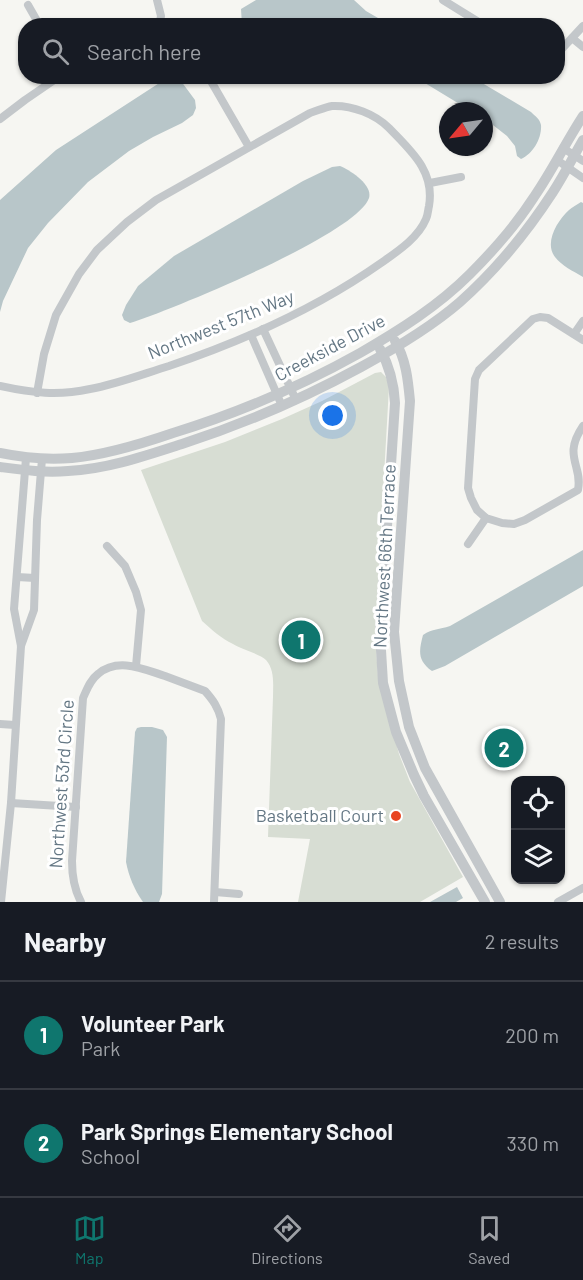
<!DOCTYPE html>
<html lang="en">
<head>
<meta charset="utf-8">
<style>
  :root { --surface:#171b24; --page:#242831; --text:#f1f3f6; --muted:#9ea1a6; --line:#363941; --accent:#0f766e }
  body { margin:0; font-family:Barlow,sans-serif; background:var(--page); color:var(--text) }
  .controls { position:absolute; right:18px; bottom:18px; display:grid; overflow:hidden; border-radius:12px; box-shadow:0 2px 4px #0004 }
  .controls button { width:54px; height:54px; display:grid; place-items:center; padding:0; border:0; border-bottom:2px solid var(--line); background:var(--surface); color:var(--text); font:30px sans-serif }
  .compass { position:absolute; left:439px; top:102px; width:54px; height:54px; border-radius:50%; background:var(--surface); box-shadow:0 2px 4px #0004; rotate:241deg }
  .you { position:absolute; left:333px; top:416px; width:21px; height:21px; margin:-15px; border:4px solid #fff; border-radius:50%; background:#1a73e8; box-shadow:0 0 0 9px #1a73e833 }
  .badge { display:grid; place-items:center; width:39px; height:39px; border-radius:50%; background:var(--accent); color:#fff; font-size:20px; font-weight:700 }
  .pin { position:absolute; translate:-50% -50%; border:3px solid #fff; box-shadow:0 2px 6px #0006 }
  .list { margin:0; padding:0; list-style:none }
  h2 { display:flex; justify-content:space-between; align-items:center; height:78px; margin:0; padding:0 24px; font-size:26px }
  h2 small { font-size:20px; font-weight:400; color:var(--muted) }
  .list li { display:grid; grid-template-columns:39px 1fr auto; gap:18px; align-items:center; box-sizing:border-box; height:108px; padding:0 24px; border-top:2px solid var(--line) }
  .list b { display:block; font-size:22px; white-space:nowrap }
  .list p { margin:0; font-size:20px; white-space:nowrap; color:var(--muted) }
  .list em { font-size:20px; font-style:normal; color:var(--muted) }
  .icon { flex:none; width:33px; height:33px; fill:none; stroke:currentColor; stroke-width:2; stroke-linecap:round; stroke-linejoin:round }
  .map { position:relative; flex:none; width:583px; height:902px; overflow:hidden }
  .search { position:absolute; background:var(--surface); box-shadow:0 2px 4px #0004; left:18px; right:18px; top:18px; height:66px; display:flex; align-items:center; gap:15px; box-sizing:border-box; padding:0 21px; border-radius:24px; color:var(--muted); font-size:22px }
  .sheet { height:294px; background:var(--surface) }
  nav { display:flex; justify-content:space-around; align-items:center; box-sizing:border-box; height:84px; border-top:2px solid var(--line); background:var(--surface); font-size:16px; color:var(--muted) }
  nav a { display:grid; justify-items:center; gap:3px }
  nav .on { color:var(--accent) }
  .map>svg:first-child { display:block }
  .green { fill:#d7ddd3 }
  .water { fill:#b8c6c9 }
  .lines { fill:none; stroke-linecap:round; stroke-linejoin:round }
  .minor { stroke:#c3c7ca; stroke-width:8 }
  .tertiary { stroke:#c3c7ca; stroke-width:10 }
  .poi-dot { fill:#e84420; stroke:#fff; stroke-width:2 }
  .labels { text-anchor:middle; stroke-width:6; stroke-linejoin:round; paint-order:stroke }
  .street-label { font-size:18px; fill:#647784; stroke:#fff }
  .poi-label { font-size:18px; fill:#647784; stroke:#fff; text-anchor:end }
</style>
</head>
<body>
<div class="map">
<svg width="583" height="902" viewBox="0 0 583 902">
  <rect width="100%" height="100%" fill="#f6f6f2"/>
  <path class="green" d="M 381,372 L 386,377 L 389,387 L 375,636 L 378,676 L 399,754 L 410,782 L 463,877 L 420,902 L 298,902 L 310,839 L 268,837 L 273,697 C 273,685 275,670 266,660 C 260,654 241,649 233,644 C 221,638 212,630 202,621 L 141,470 L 225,442 L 282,419 L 322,401 L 375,373 Z"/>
  <g class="water">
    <polygon points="256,0 354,0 366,11 390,25 242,25 241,9"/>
    <polygon points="178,77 195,100 196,108 193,115 182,123 153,137 129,151 88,182 48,223 28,248 3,301 0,312 0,200 56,150 167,78"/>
    <path d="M 415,77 L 472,77 L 531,112 C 535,116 540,119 541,125 C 542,138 533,154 521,159 L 517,156 L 515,146 L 507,136 L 484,118 L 484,111 L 471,111 Z"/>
    <path d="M 340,166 C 350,170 373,185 369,198 C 357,234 171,310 130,323 L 124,320 L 122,315 L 126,305 L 138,286 L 174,256 L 303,181 L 332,167 Z"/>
    <path d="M 581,202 L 583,203 L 583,277 C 573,271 562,266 555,257 C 544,243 557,221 569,210 C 572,207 577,205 581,202 Z"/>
    <path d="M 583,550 L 583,586 L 445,666 L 432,671 C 417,660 419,651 423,635 C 433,628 439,630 450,626 Z"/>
    <path d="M 141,727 L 152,727 L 163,730 L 167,737 L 162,894 L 159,902 L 143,902 C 134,889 129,877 126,862 L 135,732 L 137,728 Z"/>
    <polygon points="457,887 463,898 456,902 430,902"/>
  </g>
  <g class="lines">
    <g class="minor">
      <polyline points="157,0 161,16 159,26"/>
      <polyline points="443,0 485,26"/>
      <polyline points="28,5 40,26"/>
      <polyline points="572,38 583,47"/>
      <polyline points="558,53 583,26"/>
      <polyline points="208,76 249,147"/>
      <polyline points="0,119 25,100 60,76"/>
      <polyline points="563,148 583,161"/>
      <polyline points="557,160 583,178"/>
      <polyline points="430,183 461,177"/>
      <polyline points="263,329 296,400"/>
      <polyline points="574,334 583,321"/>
      <polyline points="251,335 282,406"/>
      <path d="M 583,340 L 548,318 L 540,317 L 533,319 L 479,370 L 475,379 L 468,488 L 471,498 L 477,510 L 486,518 L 502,523 L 514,524 L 525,520 L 578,490 C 583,465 562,457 583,426"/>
      <path d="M 0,386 C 32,393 58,396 90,389 C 117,384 143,374 169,366 C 243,341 317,308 381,263 C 398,251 418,238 426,219 C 428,215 428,210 429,206 C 435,171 411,151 389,128 C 375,114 352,105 332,106 C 325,107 317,111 310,113 L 156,200 L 127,222 L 97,250 L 79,274 L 56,315 L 44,354 L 37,393"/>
      <polyline points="468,544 486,518"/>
      <polyline points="107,546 125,566 136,592 141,610 136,666"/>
      <polyline points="17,577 35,578"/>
      <polyline points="21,646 34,610 37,520 42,459"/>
      <polyline points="0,724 15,725"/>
      <polyline points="11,803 76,807"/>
      <polyline points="215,892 239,894"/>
      <polyline points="1,902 11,803 21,646 14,609 26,458"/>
      <path d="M 81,902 C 74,889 72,877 72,861 L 83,698 C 87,689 90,680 98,674 C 118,657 143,669 165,676 C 178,681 192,686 205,691 C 213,700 218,707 221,719 L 214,902"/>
      <polyline points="558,902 583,888"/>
    </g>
    <g class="tertiary">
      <path d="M 395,341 C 406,359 408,380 410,401 L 394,632 L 399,681 L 409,727 L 425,768 L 500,902"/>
      <path d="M 380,349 C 390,367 394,383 395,403 L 380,634 L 383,683 L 396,732 L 414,775 L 424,796 L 485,902"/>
      <path d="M 0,453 C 24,458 48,460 72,458 C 106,455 141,444 173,433 C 238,413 301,386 360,353 C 400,330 438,306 470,274 C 494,250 516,225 534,197 C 552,171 566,142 583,116"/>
      <path d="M 0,467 C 23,470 44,473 68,471 C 107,469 145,456 182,444 C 244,424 304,398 361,367 C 396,348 430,328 460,302 C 496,270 527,232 553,192 C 564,175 573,157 583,140"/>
    </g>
  </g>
  <circle class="poi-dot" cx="396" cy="816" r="6"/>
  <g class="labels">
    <g class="street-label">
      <text transform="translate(221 325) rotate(-22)" y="6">Northwest 57th Way</text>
      <text transform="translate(330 348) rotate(-28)" y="6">Creekside Drive</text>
      <text transform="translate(385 556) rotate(-87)" y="6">Northwest 66th Terrace</text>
      <text transform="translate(62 784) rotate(-86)" y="6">Northwest 53rd Circle</text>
    </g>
    <g class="poi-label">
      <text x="384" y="822">Basketball Court</text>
    </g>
  </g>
</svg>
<div class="controls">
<button><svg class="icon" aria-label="locate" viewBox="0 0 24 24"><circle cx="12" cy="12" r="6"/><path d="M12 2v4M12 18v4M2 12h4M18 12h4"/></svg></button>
<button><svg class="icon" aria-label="layers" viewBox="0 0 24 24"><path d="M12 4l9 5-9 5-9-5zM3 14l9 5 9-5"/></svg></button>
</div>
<svg class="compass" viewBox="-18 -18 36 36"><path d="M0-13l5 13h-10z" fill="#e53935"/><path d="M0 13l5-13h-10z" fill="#9ea1a6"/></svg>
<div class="you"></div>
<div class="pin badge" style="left:301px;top:640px">1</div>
<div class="pin badge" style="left:504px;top:748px">2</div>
<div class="search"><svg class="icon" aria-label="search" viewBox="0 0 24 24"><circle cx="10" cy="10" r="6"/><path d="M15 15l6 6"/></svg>Search here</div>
</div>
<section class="sheet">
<h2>Nearby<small>2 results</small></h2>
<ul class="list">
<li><span class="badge">1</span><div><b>Volunteer Park</b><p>Park</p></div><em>200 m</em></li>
<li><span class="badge">2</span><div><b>Park Springs Elementary School</b><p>School</p></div><em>330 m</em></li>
</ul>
</section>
<nav>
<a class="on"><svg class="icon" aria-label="map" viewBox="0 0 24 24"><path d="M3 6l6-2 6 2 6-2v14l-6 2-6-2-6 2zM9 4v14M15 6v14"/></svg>Map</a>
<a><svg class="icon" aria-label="directions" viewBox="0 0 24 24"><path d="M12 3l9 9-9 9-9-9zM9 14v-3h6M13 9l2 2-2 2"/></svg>Directions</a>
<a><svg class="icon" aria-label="saved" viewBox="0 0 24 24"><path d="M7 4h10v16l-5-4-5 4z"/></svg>Saved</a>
</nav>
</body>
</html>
